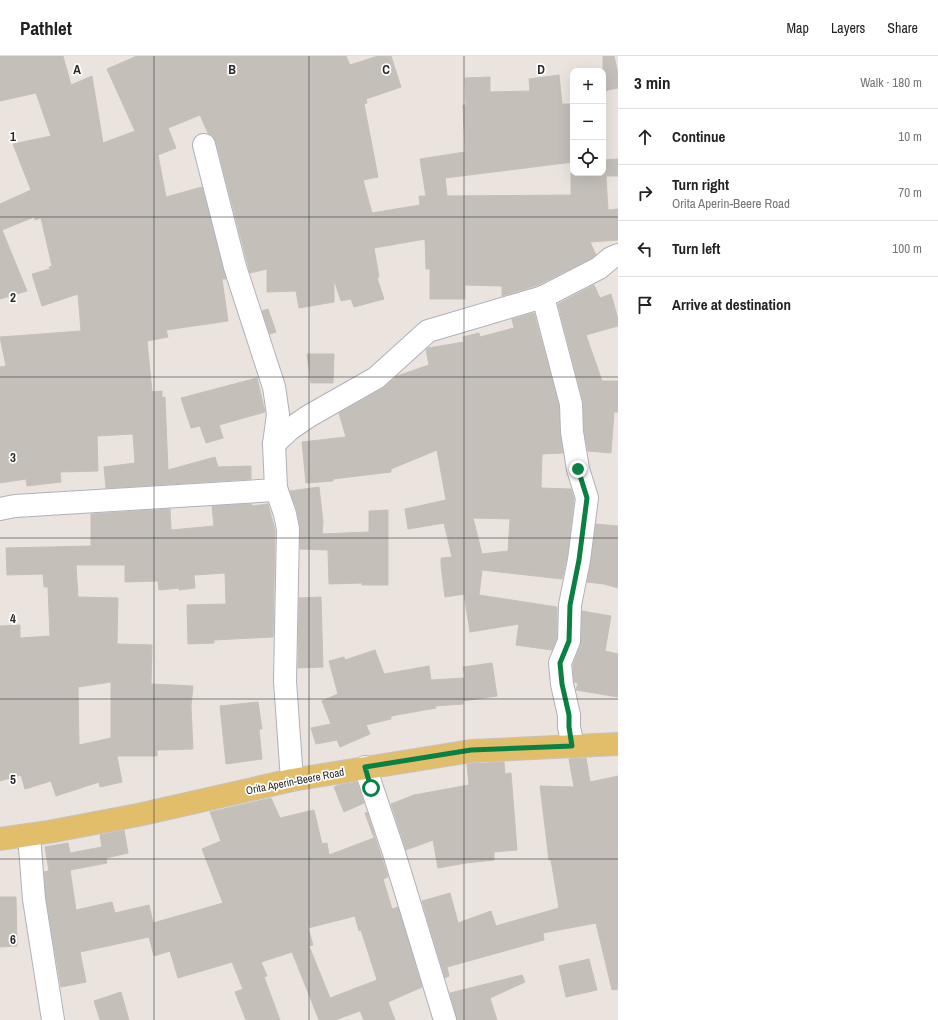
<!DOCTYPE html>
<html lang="en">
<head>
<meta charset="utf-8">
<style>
  :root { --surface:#fff; --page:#f2f2f2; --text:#222; --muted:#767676; --line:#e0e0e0 }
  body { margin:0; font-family:"Archivo Narrow",sans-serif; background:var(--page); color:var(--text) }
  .controls { position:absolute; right:12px; top:12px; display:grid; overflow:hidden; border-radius:8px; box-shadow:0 4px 16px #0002 }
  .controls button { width:36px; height:36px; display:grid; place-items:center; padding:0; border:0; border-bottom:1px solid var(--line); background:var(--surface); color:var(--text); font:20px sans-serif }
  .stop { position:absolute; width:12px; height:12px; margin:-9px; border:3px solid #0b8043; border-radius:50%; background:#fff }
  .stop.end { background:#0b8043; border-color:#fff; box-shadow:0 1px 4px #0008 }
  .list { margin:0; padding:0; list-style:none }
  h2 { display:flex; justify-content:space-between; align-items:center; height:52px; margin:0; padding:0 16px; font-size:17px }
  h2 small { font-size:13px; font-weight:400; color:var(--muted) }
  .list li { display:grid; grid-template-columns:26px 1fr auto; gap:12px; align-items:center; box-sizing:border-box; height:56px; padding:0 16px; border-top:1px solid var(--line) }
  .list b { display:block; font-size:15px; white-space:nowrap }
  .list p { margin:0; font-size:13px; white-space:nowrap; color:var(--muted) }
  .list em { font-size:13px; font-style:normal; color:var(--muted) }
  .icon { flex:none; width:22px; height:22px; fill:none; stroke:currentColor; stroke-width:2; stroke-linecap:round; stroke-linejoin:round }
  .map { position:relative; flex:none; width:618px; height:964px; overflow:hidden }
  header { display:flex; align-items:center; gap:24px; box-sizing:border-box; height:56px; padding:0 20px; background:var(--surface); border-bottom:1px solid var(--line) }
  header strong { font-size:19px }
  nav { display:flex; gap:22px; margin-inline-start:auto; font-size:14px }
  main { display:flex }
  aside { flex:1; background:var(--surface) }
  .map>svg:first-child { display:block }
  .building { fill:#c4bfb9; stroke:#c6c0b8; fill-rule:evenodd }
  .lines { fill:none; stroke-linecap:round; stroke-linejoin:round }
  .minor-casing { stroke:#aeb1ba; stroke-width:24 }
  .major-casing { stroke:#c3c3c3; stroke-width:24 }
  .minor { stroke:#fff; stroke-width:22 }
  .major { stroke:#e3be6a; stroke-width:22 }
  .route { stroke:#0b8043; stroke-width:5 }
  .grid { fill:none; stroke:#2a2a2a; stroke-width:1; stroke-opacity:0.55 }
  .labels { text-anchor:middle; stroke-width:3.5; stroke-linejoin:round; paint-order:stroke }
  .street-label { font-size:11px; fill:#2a2a2a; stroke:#fff }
  .grid-label { font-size:13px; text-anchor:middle; font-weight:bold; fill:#2a2a2a; stroke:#fff; stroke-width:3.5; stroke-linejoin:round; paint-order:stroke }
</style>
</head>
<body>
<header>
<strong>Pathlet</strong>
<nav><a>Map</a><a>Layers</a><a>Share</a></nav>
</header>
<main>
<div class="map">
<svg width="618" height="964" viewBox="0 0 618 964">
  <rect width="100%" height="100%" fill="#ebe4de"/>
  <g class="building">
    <polygon points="0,0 63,0 71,29 92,20 103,87 135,75 107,13 137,0 346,0 350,9 378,0 391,0 401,31 366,43 367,47 364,48 378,121 363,124 372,157 420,149 419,140 426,140 420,103 465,96 463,49 466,49 465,22 490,21 490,36 530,35 529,23 559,19 562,48 573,48 573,106 445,122 447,140 571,139 571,117 603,117 603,104 618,103 618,120 606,120 608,154 618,153 618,184 590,186 596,199 592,202 538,229 502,240 502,230 465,229 465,243 430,243 430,213 426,213 425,183 374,192 379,221 377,222 384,243 354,251 351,243 341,245 334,224 334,246 299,252 296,235 267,236 267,213 250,217 216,86 213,80 208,77 200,59 168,72 176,92 158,99 166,141 202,131 226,223 222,223 228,265 166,274 168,281 147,285 152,336 162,335 162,342 165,341 168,414 215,401 218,411 251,410 251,423 106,432 104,411 135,407 133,378 97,380 98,415 60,416 61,426 27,430 26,423 0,427 0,311 6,310 0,281 81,275 78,238 42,250 32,218 50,213 49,211 52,210 41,162 35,164 34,161 2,174 27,235 0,243 0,148 31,134 13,88 51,80 36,37 0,45"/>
    <polygon points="603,0 614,0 618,18 618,32 603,35"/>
    <polygon points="594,229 600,242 611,238 618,263 618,270 586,279 602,325 618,325 618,356 614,356 611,397 588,395 584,375 583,345 558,248"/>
    <polygon points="268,253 276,276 270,278 262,255"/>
    <path d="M 534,257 L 559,350 L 560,377 L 563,397 L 542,398 L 541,432 L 571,433 L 574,443 L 567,502 L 562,523 L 482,514 L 479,539 L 557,551 L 557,582 L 552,594 L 516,589 L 519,568 L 470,576 L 464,538 L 445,541 L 441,510 L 444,509 L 441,509 L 441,502 L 452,501 L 444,467 L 408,473 L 405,453 L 446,444 L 437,394 L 391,413 L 391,416 L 333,423 L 333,425 L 306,427 L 302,386 L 346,381 L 339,357 L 382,333 L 397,320 L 429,309 L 426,293 L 428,292 L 464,286 L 463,281 L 479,277 L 480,281 L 514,272 L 512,263 ZM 473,462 L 510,463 L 508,495 L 482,498 Z"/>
    <polygon points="307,298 334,298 333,327 311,327"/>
    <polygon points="257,322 265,356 219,369 223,382 206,387 200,370 191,372 181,342"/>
    <polygon points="319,431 323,465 322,478 369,476 369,455 388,454 388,529 362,529 362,527 329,528 328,494 300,493 300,471 297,454 290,435"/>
    <path d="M 252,448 L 252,450 L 268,448 L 275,474 L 273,581 L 214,584 L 214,587 L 188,588 L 187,549 L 226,548 L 225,517 L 194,519 L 195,532 L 179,534 L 179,532 L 159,534 L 158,525 L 125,526 L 125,509 L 76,509 L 78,541 L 118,542 L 117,588 L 152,589 L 151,628 L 193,630 L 191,650 L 193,693 L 157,694 L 157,700 L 117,700 L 122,726 L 100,731 L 99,726 L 56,740 L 51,725 L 25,733 L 21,719 L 0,725 L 0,570 L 20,569 L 20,582 L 50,580 L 48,531 L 44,531 L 43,518 L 7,519 L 6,492 L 91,490 L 91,458 L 170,453 L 171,474 L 214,470 L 212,450 ZM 111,626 L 111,682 L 79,689 L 78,631 Z"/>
    <polygon points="596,468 618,470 618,532 604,528 587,526"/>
    <polygon points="321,541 323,611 298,612 299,542"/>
    <polygon points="582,555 611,560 605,595 618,598 618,641 576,634 578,627 574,626 573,609 581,586"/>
    <polygon points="375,594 384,618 429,610 431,624 465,622 463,611 492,607 497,640 463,645 463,648 435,650 436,652 391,660 391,663 366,669 370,678 340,691 337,684 316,688 311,672 331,668 322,645 338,638 329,605 344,601 345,604"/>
    <polygon points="258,646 262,673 259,673 262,703 226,708 220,650"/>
    <polygon points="586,702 590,726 618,720 618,933 612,934 596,867 543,877 544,884 447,911 449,920 445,922 422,845 450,837 458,867 491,855 496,870 559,852 551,804 549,804 540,730 574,731 569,703"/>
    <polygon points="504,706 505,718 511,717 517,794 494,796 494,804 466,807 438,812 433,784 406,794 391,748 414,739 469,729 467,708"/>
    <polygon points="357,726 364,747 344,756 334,731 339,729"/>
    <path d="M 271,742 L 280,762 L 314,754 L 322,788 L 327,787 L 329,799 L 374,782 L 365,757 L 367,756 L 388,821 L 383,823 L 392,853 L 398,851 L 422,931 L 388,946 L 395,964 L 364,964 L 360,955 L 335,964 L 319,964 L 292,896 L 261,906 L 267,920 L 264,921 L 280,964 L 246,964 L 235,936 L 243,933 L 232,906 L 178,922 L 170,895 L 154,900 L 149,881 L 80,896 L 86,926 L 61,931 L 46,842 L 44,816 L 49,815 L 45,791 L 68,787 L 70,797 L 102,791 L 100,779 L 124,774 L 128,797 L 106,802 L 107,807 L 70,814 L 76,854 L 112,846 L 115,857 L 149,849 L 153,867 L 223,847 L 202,793 L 221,785 L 210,756 ZM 355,860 L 359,875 L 361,874 L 377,924 L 330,942 L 309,890 L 313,889 L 308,872 Z"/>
    <polygon points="0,841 16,841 17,890 0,891"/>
    <polygon points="589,903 597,934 566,941 559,910"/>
    <polygon points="522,919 525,926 490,942 497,964 457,964 450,937"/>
    <polygon points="121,936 129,964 100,964 94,945"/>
  </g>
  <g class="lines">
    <g class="minor-casing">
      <g id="minor">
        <polyline points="204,89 235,211 274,331 278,358 274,388 276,432 285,458 288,473 285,625 292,724"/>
        <polyline points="543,241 571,348 572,376 578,413 587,442 579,504 570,549 569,585 560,607 562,628 569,659 569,671 573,690"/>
        <polyline points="274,388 290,373 309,360 376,322 428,275 543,241 599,212 611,202 618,199"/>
        <polyline points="0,453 15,450 276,434"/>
        <polyline points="365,711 394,797 445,964"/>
        <polyline points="29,779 34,843 53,964"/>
      </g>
    </g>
    <g class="major-casing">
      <polyline id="major" points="0,783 48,776 138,759 292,724 471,695 618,688"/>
    </g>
    <use href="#minor" class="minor"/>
    <use href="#major" class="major"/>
  </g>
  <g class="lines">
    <polyline class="route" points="371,732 365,711 471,694 572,690 569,671 569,659 562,628 560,607 569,585 570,549 579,504 587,442 578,413"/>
  </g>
  <path class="grid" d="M 154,0 L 154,964M 309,0 L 309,964M 464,0 L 464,964M 0,161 L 618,161M 0,321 L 618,321M 0,482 L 618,482M 0,643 L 618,643M 0,803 L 618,803"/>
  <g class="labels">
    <g class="street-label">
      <text transform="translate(295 725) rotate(-11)" y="4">Orita Aperin-Beere Road</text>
    </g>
  </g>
  <g class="grid-label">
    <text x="77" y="18">A</text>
    <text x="232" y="18">B</text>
    <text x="386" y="18">C</text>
    <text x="541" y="18">D</text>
    <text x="13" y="85">1</text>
    <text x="13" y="246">2</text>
    <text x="13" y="406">3</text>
    <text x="13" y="567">4</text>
    <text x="13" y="728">5</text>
    <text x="13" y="888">6</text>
  </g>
</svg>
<div class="controls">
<button>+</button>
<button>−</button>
<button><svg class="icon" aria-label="locate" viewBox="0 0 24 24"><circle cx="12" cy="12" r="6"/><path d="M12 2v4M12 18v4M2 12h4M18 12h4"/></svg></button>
</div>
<div class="stop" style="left:371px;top:732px"></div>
<div class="stop end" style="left:578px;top:413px"></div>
</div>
<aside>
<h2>3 min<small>Walk · 180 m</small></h2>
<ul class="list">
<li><svg class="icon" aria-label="ahead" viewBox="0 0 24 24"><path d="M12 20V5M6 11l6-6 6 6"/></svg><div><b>Continue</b></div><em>10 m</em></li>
<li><svg class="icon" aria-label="right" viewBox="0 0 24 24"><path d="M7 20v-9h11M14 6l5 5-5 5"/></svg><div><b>Turn right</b><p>Orita Aperin-Beere Road</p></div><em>70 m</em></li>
<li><svg class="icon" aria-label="left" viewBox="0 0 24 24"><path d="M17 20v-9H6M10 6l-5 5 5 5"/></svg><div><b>Turn left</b></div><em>100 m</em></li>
<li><svg class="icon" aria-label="arrive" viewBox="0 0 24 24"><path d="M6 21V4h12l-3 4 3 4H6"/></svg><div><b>Arrive at destination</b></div></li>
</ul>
</aside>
</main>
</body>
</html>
